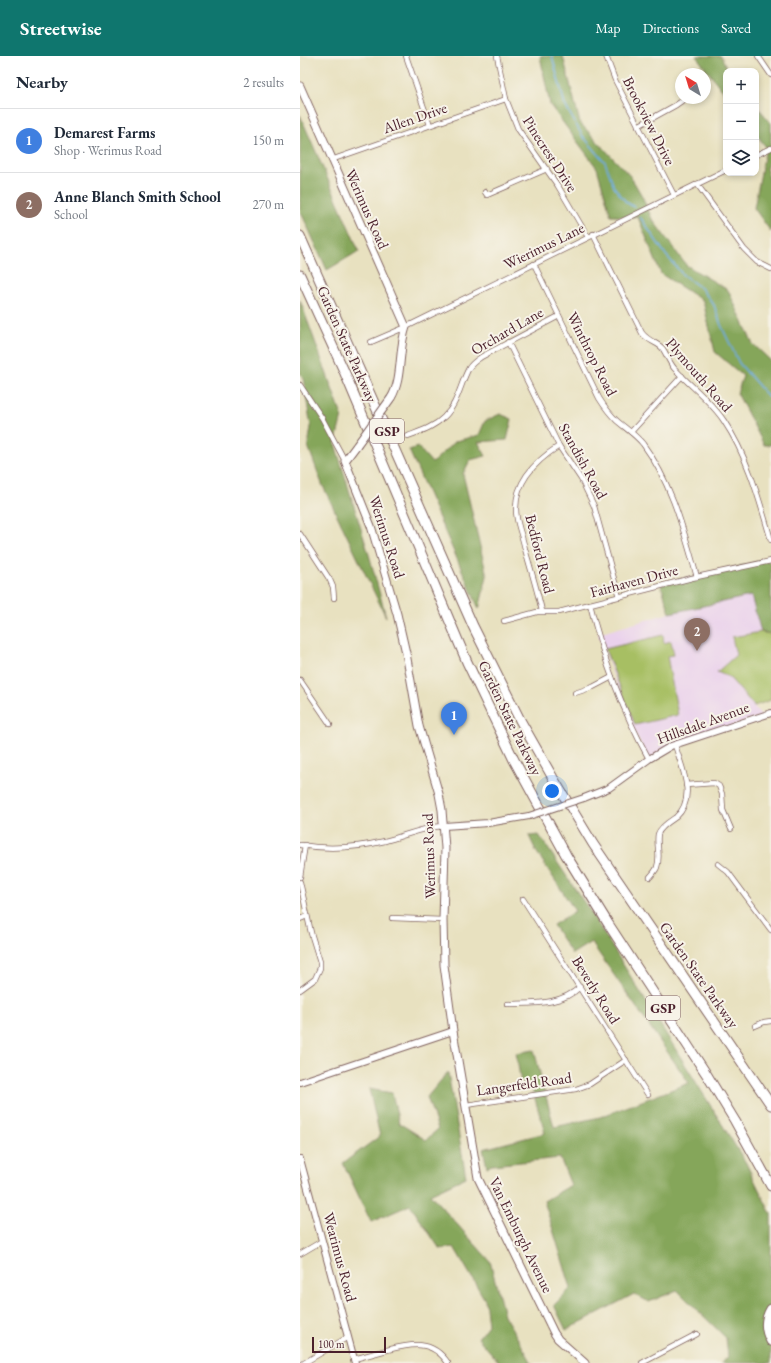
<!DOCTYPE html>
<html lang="en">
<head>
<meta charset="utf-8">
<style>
  :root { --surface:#fff; --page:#f2f2f3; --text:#1f2937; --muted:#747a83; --line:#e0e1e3; --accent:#0f766e }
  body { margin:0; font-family:"EB Garamond",serif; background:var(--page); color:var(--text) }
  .controls { position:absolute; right:12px; top:12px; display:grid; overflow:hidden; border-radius:8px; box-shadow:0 2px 6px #0003 }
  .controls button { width:36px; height:36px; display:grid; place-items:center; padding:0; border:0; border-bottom:1px solid var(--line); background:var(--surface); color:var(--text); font:20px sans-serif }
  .compass { position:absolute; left:375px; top:12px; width:36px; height:36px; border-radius:50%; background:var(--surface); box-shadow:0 2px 6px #0003; rotate:322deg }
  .scale { position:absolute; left:12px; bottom:10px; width:74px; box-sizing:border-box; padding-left:4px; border:2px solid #4a1f2b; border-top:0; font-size:11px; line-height:14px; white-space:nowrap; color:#4a1f2b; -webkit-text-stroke:3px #f7f3e8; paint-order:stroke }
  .you { position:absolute; left:252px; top:735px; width:14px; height:14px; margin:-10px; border:3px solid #fff; border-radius:50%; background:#1a73e8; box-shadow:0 0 0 6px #1a73e833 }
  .badge { display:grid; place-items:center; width:26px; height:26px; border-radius:50%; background:var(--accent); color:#fff; font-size:13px; font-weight:700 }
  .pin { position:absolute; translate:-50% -33px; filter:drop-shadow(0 1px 2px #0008) }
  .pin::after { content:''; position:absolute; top:21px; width:14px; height:12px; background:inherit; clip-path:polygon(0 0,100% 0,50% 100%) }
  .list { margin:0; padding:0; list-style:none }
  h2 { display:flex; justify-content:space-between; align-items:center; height:52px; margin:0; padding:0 16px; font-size:17px }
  h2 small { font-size:13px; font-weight:400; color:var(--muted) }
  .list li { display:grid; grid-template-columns:26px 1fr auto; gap:12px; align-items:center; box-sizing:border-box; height:64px; padding:0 16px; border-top:1px solid var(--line) }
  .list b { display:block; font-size:15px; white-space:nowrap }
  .list p { margin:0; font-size:13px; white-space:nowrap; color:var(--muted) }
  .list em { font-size:13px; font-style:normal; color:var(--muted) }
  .icon { flex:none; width:22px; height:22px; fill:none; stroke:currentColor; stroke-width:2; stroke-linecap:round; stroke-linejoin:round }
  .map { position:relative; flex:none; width:471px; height:1307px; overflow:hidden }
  header { display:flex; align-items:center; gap:24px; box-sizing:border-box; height:56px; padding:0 20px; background:var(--accent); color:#fff }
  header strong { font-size:19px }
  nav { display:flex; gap:22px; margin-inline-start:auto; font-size:14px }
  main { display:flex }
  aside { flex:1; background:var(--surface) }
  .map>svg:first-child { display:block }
  .built { fill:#ead1ec }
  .green { fill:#a7bf64; stroke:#786f48 }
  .forest { fill:#85a65a; stroke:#686242 }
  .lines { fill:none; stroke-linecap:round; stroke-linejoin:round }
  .stream { stroke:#6eade1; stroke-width:1.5 }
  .minor-casing { stroke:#81635f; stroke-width:6 }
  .tertiary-casing { stroke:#81635f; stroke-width:8 }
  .secondary-casing { stroke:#81635f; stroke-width:9 }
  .motorway-casing { stroke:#81635f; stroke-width:11 }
  .minor { stroke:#fff; stroke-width:4.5 }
  .tertiary { stroke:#fff; stroke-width:6 }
  .secondary { stroke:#fff; stroke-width:7 }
  .motorway { stroke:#fff; stroke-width:9 }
  .tertiary-bridge-casing { stroke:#81635f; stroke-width:8; stroke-linecap:butt }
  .secondary-bridge-casing { stroke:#81635f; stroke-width:9; stroke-linecap:butt }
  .tertiary-bridge { stroke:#fff; stroke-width:6 }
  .secondary-bridge { stroke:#fff; stroke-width:7 }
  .labels { text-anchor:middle; stroke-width:4; stroke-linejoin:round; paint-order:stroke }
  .shield { fill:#f7f3e8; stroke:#7e5f64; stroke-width:1 }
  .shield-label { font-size:14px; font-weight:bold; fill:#4a1f2b }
  .street-label { font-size:15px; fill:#4a1f2b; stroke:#f7f3e8 }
</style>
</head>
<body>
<header>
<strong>Streetwise</strong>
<nav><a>Map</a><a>Directions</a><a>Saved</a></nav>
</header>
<main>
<aside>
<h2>Nearby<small>2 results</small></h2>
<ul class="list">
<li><span class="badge" style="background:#3f7fe0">1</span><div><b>Demarest Farms</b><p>Shop · Werimus Road</p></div><em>150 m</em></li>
<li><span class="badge" style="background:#8d6e63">2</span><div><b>Anne Blanch Smith School</b><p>School</p></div><em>270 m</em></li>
</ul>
</aside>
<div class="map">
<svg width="471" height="1307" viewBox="0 0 471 1307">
  <rect width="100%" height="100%" fill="#f7f3e8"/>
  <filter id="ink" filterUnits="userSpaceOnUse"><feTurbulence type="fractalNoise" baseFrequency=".025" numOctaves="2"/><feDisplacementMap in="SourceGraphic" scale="8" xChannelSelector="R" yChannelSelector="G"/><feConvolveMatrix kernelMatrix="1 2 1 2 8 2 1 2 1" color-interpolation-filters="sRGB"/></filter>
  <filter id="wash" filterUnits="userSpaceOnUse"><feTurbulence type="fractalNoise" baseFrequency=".012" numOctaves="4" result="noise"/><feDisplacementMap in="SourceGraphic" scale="16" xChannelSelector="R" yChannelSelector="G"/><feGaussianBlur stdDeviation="0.9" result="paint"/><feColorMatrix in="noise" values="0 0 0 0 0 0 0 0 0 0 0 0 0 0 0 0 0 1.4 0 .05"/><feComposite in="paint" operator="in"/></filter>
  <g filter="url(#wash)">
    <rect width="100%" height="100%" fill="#e8e1c0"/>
    <polygon class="built" points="451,540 461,576 432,581 436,599 429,621 462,660 371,690 349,703 335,677 298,578 370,557"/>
    <g class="green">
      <polygon points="461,576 471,578 471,644 454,650 429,621 417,616 436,599 432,581"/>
      <polygon points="363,579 364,587 371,585 374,599 367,600 378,659 335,669 305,593"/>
    </g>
    <g class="forest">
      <polygon points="240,0 263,0 280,67 331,121 342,140 352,163 386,209 428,234 453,288 471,305 471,389 464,389 437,337 443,320 415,296 403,245 361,218 338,161 311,160 297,112 250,49"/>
      <polygon points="396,0 421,0 428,15 426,15 426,39"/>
      <polygon points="456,49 471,67 471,103 466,112 471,128 471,176 454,152 466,91 456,78"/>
      <polygon points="0,59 59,195 27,214 0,154"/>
      <polygon points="0,244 42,360 35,388 70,502 86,561 22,428 8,390 11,371 3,322 0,317"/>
      <polygon points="200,358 212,363 207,384 178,386 186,400 170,404 163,418 187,520 179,553 109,394 118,391 132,407 156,385 179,379 185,365"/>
      <polygon points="466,504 471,507 471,578 461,576 451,540 370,557 361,529"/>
      <polygon points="239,779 290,855 446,1107 471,1158 471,1307 421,1307 428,1301 426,1282 377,1234 349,1246 334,1238 266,1274 254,1249 271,1232 244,1145 271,1129 260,1102 192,1109 187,1111 183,1093 245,1077 230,1026 221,1027 216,997 234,994 254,1071 300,1061 389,1027 291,886 272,898 253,869 275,855 236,795 229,780"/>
      <polygon points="148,1016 166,1121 130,1138 190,1205 204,1259 232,1307 200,1307 178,1282 188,1269 185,1244 154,1191 140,1193 110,1149 71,1166 43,1107 80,1080 69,1033 92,1037 99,1067 126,1084 138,1073 127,1041"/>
    </g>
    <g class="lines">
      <g class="stream">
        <polyline points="252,0 265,49 282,79 305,106 314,131 326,146 334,151"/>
        <polyline points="340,161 366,199 383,219 401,232 414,249 421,269 439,307 471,344"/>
      </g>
    </g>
  </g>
  <g filter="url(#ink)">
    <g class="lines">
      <g class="minor-casing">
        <g id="minor">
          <polyline points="106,0 130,69"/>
          <polyline points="197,0 206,43 218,73 258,130 288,181"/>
          <polyline points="306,0 315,24 374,139"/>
          <polyline points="458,0 471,19"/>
          <polyline points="338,70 376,49 386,42"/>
          <polyline points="456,99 471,92"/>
          <polyline points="31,104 206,43"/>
          <polyline points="397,128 444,193 457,206 471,213"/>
          <polyline points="185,136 187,139 247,113"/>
          <path d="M 293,178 L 342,277 C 349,286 359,287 363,293 C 367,299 369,306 374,312 C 390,330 410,344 424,365 C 448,401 459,443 471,484"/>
          <path d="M 234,208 L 299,342 C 304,350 309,357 316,364 C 325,372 335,378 343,388 C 372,427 384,476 397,521"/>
          <polyline points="71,286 106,271 426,114"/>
          <polyline points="208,286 259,390 281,423 294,450 319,541"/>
          <polyline points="0,329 22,362 45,405"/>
          <polyline points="331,376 382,320"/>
          <path d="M 108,380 C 121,375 134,371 144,361 C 158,348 160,328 169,312 C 172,307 177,304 181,301 L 259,260"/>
          <polyline points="0,478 30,524 33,531 34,542"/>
          <path d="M 290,548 C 303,602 322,654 349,703"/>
          <path d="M 242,555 C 237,534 231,514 225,493 C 223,483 219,473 217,463 C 211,430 234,406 259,390"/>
          <polyline points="204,565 237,556 259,556 392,522 471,505"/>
          <polyline points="0,624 30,668"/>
          <polyline points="275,637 293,631 312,621"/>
          <polyline points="386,729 414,727 419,730 422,738 423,754 431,773"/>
          <path d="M 0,789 C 29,794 56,792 85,785 C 105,780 123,771 144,770"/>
          <polyline points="418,808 428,816 471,874"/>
          <polyline points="0,821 5,789"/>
          <path d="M 350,821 C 352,818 356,815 357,811 C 361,800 356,789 358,778 C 360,771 370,765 376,761 C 397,742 382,712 375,689"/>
          <polyline points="0,826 11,877 20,906 20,912 15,923 0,934"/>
          <polyline points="223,843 348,1039"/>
          <polyline points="92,862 143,864"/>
          <polyline points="0,863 7,860"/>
          <path d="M 207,948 C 232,947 260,950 280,931"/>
          <polyline points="455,970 464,966 471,965"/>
          <polyline points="166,1049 276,1033 290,1028 326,1004"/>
          <polyline points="0,1198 22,1185"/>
          <path d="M 54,1303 C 65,1300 76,1297 87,1294 C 111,1288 132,1283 148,1307"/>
          <polyline points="4,1307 48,1281"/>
          <polyline points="342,1307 397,1278"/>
        </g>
      </g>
      <g class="tertiary-casing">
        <g id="tertiary">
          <polyline points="284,742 309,732 349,703 371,690 471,657"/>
          <polyline points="144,770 188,767 229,760"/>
          <polyline points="0,1026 153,975"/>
          <polyline points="0,1103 55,1307"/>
        </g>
      </g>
      <g class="secondary-casing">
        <g id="secondary">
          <path d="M 0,30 L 106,271 C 98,294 103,323 91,342"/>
          <polyline points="57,389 45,405 71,470 97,558 106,597 119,670 139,738 142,754 145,792 143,864 144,909 153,975 178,1122 254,1277 258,1283 285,1307"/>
        </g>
      </g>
      <g class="motorway-casing">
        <g id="motorway">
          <polyline points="0,180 173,570 220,664 253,722 293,788 471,1049"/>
          <polyline points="0,219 44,315 167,606 214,704 266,799 309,869 407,1019 435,1065 471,1130"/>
          <path d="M 471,1253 C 465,1263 465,1274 471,1285"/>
        </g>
      </g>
      <use href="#minor" class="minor"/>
      <use href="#tertiary" class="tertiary"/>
      <use href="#secondary" class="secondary"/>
      <use href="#motorway" class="motorway"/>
      <g class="tertiary-bridge-casing">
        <polyline id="tertiary-bridge" points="229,760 284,742"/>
      </g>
      <g class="secondary-bridge-casing">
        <polyline id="secondary-bridge" points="57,389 91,342"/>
      </g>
      <use href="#tertiary-bridge" class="tertiary-bridge"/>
      <use href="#secondary-bridge" class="secondary-bridge"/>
    </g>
  </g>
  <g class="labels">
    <g class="shield">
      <rect x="70" y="363" width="34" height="24" rx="3"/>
      <rect x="346" y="940" width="34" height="24" rx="3"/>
    </g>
    <g class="shield-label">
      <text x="87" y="380">GSP</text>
      <text x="363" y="957">GSP</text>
    </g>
    <g class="street-label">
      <text transform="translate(115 62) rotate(-19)" y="5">Allen Drive</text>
      <text transform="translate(349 65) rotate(63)" y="5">Brookview Drive</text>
      <text transform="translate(250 98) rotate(57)" y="5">Pinecrest Drive</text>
      <text transform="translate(67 153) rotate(66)" y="5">Werimus Road</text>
      <text transform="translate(244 190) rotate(-26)" y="5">Wierimus Lane</text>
      <text transform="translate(207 275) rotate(-30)" y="5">Orchard Lane</text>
      <text transform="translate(47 288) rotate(66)" y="5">Garden State Parkway</text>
      <text transform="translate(292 298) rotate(63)" y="5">Winthrop Road</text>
      <text transform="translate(399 319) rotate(49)" y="5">Plymouth Road</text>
      <text transform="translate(283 405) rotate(61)" y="5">Standish Road</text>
      <text transform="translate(87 481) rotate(72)" y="5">Werimus Road</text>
      <text transform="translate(240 498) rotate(76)" y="5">Bedford Road</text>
      <text transform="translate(334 525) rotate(-15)" y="5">Fairhaven Drive</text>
      <text transform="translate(210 662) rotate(64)" y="5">Garden State Parkway</text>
      <text transform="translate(403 667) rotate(-20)" y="5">Hillsdale Avenue</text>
      <text transform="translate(129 800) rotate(-92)" y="5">Werimus Road</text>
      <text transform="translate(399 919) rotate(55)" y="5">Garden State Parkway</text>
      <text transform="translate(296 934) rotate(58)" y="5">Beverly Road</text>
      <text transform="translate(224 1028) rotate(-8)" y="5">Langerfeld Road</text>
      <text transform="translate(221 1179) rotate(64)" y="5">Van Emburgh Avenue</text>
      <text transform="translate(40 1201) rotate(75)" y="5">Wearimus Road</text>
    </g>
  </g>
</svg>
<div class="controls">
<button>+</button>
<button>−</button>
<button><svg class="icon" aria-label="layers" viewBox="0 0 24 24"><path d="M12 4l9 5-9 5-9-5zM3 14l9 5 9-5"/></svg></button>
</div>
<svg class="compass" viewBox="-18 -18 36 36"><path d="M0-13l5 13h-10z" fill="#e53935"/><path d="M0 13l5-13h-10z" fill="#747a83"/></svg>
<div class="scale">100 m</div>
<div class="you"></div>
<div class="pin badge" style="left:154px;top:679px;background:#3f7fe0">1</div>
<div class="pin badge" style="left:397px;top:595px;background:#8d6e63">2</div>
</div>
</main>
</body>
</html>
